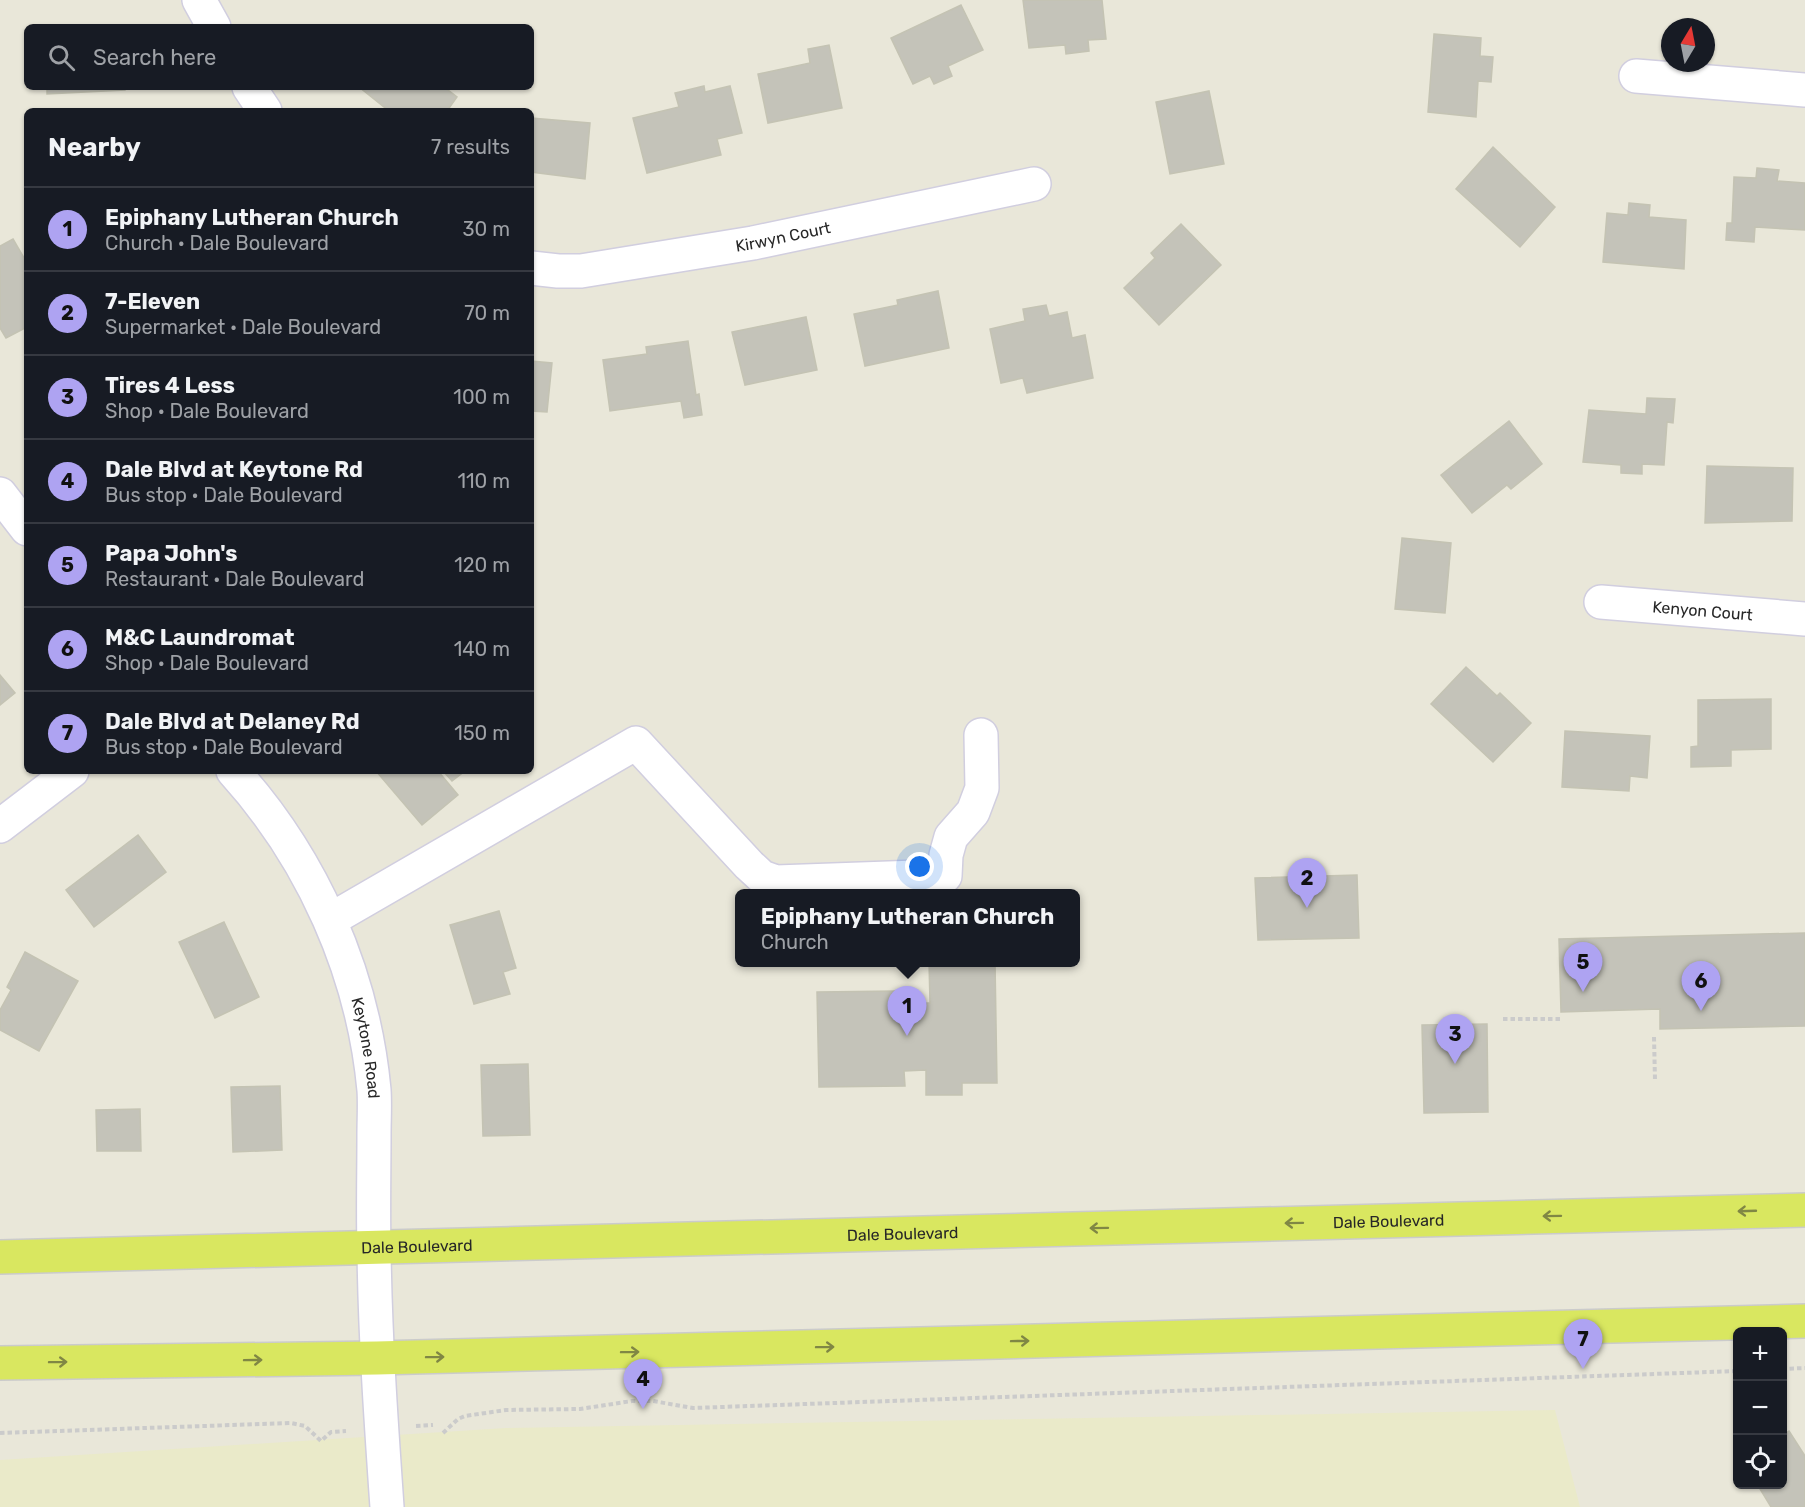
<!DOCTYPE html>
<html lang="en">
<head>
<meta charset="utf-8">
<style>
  :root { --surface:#171b24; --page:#20242c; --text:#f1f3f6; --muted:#9ea1a6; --line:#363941; --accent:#aea3f2 }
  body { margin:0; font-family:Rubik,sans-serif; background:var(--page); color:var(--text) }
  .controls { position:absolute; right:18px; bottom:18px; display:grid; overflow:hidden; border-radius:9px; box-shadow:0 2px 4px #0004 }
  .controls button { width:54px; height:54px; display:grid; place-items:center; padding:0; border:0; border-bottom:2px solid var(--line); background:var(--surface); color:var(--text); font:30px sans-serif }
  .compass { position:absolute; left:1661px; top:18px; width:54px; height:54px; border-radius:50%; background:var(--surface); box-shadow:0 2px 4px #0004; rotate:10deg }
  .you { position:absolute; left:920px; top:867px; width:21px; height:21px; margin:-15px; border:4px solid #fff; border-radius:50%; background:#1a73e8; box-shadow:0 0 0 9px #1a73e833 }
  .badge { display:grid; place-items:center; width:39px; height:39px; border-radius:50%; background:var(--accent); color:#111; font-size:20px; font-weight:700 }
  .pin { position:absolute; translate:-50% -50px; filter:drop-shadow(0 2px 3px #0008) }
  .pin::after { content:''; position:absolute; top:32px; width:21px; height:18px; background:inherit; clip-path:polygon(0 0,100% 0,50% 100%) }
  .popup { position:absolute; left:735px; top:889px; width:345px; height:78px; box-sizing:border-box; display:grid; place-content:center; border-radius:9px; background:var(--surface); filter:drop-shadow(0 2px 4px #0005); font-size:20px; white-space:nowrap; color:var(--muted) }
  .popup b { font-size:22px; color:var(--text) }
  .popup::after { content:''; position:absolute; left:50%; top:100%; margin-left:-12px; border:12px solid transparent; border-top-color:var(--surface) }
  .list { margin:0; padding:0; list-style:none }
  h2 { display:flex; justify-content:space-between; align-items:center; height:78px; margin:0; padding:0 24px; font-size:26px }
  h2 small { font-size:20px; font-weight:400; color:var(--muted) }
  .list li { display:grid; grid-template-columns:39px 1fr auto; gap:18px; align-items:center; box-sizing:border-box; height:84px; padding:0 24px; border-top:2px solid var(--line) }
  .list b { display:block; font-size:22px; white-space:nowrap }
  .list p { margin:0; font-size:20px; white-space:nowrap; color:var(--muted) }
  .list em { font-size:20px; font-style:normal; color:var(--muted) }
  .icon { flex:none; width:33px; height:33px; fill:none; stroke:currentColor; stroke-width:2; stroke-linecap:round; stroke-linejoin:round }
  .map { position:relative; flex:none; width:1805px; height:1507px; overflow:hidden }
  .search { position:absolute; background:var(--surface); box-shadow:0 2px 4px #0004; left:24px; top:24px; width:510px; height:66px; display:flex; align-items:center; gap:15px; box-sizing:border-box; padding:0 21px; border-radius:9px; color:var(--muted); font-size:22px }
  .panel { position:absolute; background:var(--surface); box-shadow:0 2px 4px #0004; left:24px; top:108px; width:510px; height:666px; border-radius:9px }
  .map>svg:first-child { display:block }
  .education { fill:#eaeac9 }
  .building { fill:#c4c3b9; stroke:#c4c3b3; stroke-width:1.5 }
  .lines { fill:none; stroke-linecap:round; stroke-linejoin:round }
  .minor-casing { stroke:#d1cedf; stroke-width:36 }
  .major-casing { stroke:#cbcbcb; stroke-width:36 }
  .path { stroke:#cbcbcb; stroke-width:4; stroke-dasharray:4.5 3; stroke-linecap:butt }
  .minor { stroke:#fff; stroke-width:33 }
  .major { stroke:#d9e760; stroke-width:33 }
  .oneway { stroke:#808744 }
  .labels { text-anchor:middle; stroke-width:6; stroke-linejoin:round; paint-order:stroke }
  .street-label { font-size:16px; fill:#272727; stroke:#fff }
</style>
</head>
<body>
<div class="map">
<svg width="1805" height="1507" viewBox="0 0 1805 1507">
  <rect width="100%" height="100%" fill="#e9e7d9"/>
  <polygon class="education" points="1555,1410 1580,1507 0,1507 0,1460 506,1428"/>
  <g class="building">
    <polygon points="1023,0 1102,0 1106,39 1088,40 1089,51 1066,54 1065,45 1029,48"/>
    <polygon points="961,5 983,50 948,66 952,76 934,84 930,76 913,84 891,38"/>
    <polygon points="1434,34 1481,38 1480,56 1493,57 1491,82 1478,81 1476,117 1428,112"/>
    <polygon points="829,45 842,108 768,123 758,74 810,63 808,49"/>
    <polygon points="704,86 705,92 730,86 742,133 717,139 721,155 647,173 633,118 679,107 675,93"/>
    <polygon points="47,87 125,87 125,90 47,94"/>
    <polygon points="359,87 444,87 457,97 447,111 389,111"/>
    <polygon points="1209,91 1224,164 1170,174 1156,102"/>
    <polygon points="531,118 590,123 585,179 531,172"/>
    <polygon points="1493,147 1555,207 1520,247 1456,189"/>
    <polygon points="1757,168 1779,170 1777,181 1805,183 1805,230 1755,227 1754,242 1726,240 1727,223 1732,223 1734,177 1756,178"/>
    <polygon points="1629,203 1650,205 1649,217 1686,220 1684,269 1603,262 1607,213 1628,215"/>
    <polygon points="1181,224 1221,265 1159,325 1124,288 1155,258 1151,253"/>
    <polygon points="13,239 27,263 27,327 6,338 0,328 0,246"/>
    <polygon points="938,291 949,348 865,366 854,314 898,305 897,300"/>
    <polygon points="1046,305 1049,316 1067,312 1072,338 1085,335 1093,378 1027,393 1023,378 1001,383 990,329 1025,321 1023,309"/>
    <polygon points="806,317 817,370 745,385 732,332"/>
    <polygon points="688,341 696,395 699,394 702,415 684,418 681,401 610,411 603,360 647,354 646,347"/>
    <polygon points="531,361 552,363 547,412 531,411"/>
    <polygon points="1647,398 1675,399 1673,423 1667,422 1664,465 1642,464 1642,474 1621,473 1621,465 1583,462 1589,410 1646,414"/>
    <polygon points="1509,421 1542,464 1511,489 1507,485 1472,513 1441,475"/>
    <polygon points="1707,466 1793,468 1792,521 1705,523"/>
    <polygon points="1402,538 1451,543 1445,613 1395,609"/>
    <polygon points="1466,667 1497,696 1500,693 1531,723 1493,762 1431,704"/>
    <polygon points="0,675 15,693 0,705"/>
    <polygon points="1771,699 1771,749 1731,750 1731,766 1691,767 1691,747 1698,746 1698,700"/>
    <polygon points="1565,731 1650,736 1647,778 1630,776 1629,791 1562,787"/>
    <polygon points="376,771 438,771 458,795 422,825"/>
    <polygon points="443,771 465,771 452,781"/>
    <polygon points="138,835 166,872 94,927 66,890"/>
    <polygon points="1357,875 1359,938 1258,940 1255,878"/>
    <polygon points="499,911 516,968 503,972 510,994 474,1004 450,925"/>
    <polygon points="224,922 259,997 215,1018 179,942"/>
    <polygon points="1805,933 1805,1026 1660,1029 1660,1009 1561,1012 1559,939"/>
    <polygon points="25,952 78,981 39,1051 0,1030 0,1010 11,990 7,987"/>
    <polygon points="929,962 995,962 997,1083 962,1083 962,1095 926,1095 926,1070 904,1071 905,1086 819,1087 817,992 896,991 896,1003 930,1003"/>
    <polygon points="1487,1024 1488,1112 1424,1113 1422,1025"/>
    <polygon points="528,1064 530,1135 483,1136 481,1065"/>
    <polygon points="280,1086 282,1150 233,1152 231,1087"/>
    <polygon points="140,1109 141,1151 97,1151 96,1110"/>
    <polygon points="1789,1431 1805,1456 1805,1507 1771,1507 1757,1484 1782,1484 1782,1436"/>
  </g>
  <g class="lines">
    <g class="minor-casing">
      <g id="minor">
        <polyline points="199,0 214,27"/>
        <polyline points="1636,76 1805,90"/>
        <polyline points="249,87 265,111"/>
        <path id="s1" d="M 531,268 L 558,271 L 581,271 L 753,243 L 1034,184"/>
        <polyline points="0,494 27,529"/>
        <path id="s2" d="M 1601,602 L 1805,619"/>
        <path id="s3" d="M 233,771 C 312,858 363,972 374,1090 C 375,1104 374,1120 374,1135 C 374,1173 373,1211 374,1249 C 375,1335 381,1421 387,1507"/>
        <polyline points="0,826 72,771"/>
        <polyline points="330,920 636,743 749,865 762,877 776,882 945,876 946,855 951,837 973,812 982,788 981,735"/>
      </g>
    </g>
    <g class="major-casing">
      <g id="major">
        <path id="s4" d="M 0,1257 L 1805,1210"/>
        <polyline points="0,1363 377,1358 1805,1321"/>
      </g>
    </g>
    <g class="path">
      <polyline points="1503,1019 1560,1019"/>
      <polyline points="1654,1037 1655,1080"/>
      <polyline points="1782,1369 1805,1368"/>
      <polyline points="416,1426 433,1425"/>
      <polyline points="0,1433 291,1423 305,1426 321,1441 331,1432 346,1431"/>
      <polyline points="443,1433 458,1419 465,1416 506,1410 580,1409 632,1401 653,1401 693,1408 1738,1371"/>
    </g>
    <use href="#minor" class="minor"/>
    <use href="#major" class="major"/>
  </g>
  <defs><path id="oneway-shaft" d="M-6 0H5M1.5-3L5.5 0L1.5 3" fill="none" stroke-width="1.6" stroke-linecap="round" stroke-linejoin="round" transform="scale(1.5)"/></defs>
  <g class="oneway">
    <use href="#oneway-shaft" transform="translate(1747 1211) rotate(178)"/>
    <use href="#oneway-shaft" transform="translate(1552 1216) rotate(179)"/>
    <use href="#oneway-shaft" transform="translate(1294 1223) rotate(179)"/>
    <use href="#oneway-shaft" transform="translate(1099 1228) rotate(179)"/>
    <use href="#oneway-shaft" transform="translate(1020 1341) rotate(-1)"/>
    <use href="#oneway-shaft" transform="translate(825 1347) rotate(-1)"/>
    <use href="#oneway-shaft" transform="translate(630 1352) rotate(-1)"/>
    <use href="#oneway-shaft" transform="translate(435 1357) rotate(-1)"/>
    <use href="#oneway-shaft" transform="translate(253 1360) rotate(-1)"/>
    <use href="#oneway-shaft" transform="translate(58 1362) rotate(-1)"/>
  </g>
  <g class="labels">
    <g class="street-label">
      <text dy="6" stroke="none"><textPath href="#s1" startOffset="255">Kirwyn Court</textPath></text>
      <text dy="6" stroke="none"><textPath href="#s2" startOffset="102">Kenyon Court</textPath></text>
      <text dy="6" stroke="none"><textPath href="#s3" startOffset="312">Keytone Road</textPath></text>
      <text dy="6" stroke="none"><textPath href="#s4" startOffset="1389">Dale Boulevard</textPath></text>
      <text dy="6" stroke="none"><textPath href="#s4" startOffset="903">Dale Boulevard</textPath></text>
      <text dy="6" stroke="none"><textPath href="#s4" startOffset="417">Dale Boulevard</textPath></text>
    </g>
  </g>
</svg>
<div class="controls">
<button>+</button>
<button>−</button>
<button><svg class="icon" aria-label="locate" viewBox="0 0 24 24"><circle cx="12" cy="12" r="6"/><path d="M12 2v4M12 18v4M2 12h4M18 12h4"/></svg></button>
</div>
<svg class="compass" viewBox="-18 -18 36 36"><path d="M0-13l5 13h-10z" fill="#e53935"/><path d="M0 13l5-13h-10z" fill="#9ea1a6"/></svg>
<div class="you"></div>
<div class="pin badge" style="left:907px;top:1036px">1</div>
<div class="popup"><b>Epiphany Lutheran Church</b>Church</div>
<div class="pin badge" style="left:1307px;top:908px">2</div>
<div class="pin badge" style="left:1455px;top:1064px">3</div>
<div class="pin badge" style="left:643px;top:1409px">4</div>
<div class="pin badge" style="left:1583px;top:992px">5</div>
<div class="pin badge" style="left:1701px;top:1011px">6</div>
<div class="pin badge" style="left:1583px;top:1369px">7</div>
<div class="search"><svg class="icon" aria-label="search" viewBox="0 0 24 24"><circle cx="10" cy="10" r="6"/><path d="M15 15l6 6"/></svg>Search here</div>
<section class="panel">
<h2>Nearby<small>7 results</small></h2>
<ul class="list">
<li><span class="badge">1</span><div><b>Epiphany Lutheran Church</b><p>Church · Dale Boulevard</p></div><em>30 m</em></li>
<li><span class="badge">2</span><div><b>7-Eleven</b><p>Supermarket · Dale Boulevard</p></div><em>70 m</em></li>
<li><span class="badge">3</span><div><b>Tires 4 Less</b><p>Shop · Dale Boulevard</p></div><em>100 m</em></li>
<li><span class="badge">4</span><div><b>Dale Blvd at Keytone Rd</b><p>Bus stop · Dale Boulevard</p></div><em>110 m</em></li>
<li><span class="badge">5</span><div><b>Papa John's</b><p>Restaurant · Dale Boulevard</p></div><em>120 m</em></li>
<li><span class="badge">6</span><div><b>M&amp;C Laundromat</b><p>Shop · Dale Boulevard</p></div><em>140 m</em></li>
<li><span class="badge">7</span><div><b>Dale Blvd at Delaney Rd</b><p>Bus stop · Dale Boulevard</p></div><em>150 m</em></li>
</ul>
</section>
</div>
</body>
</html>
